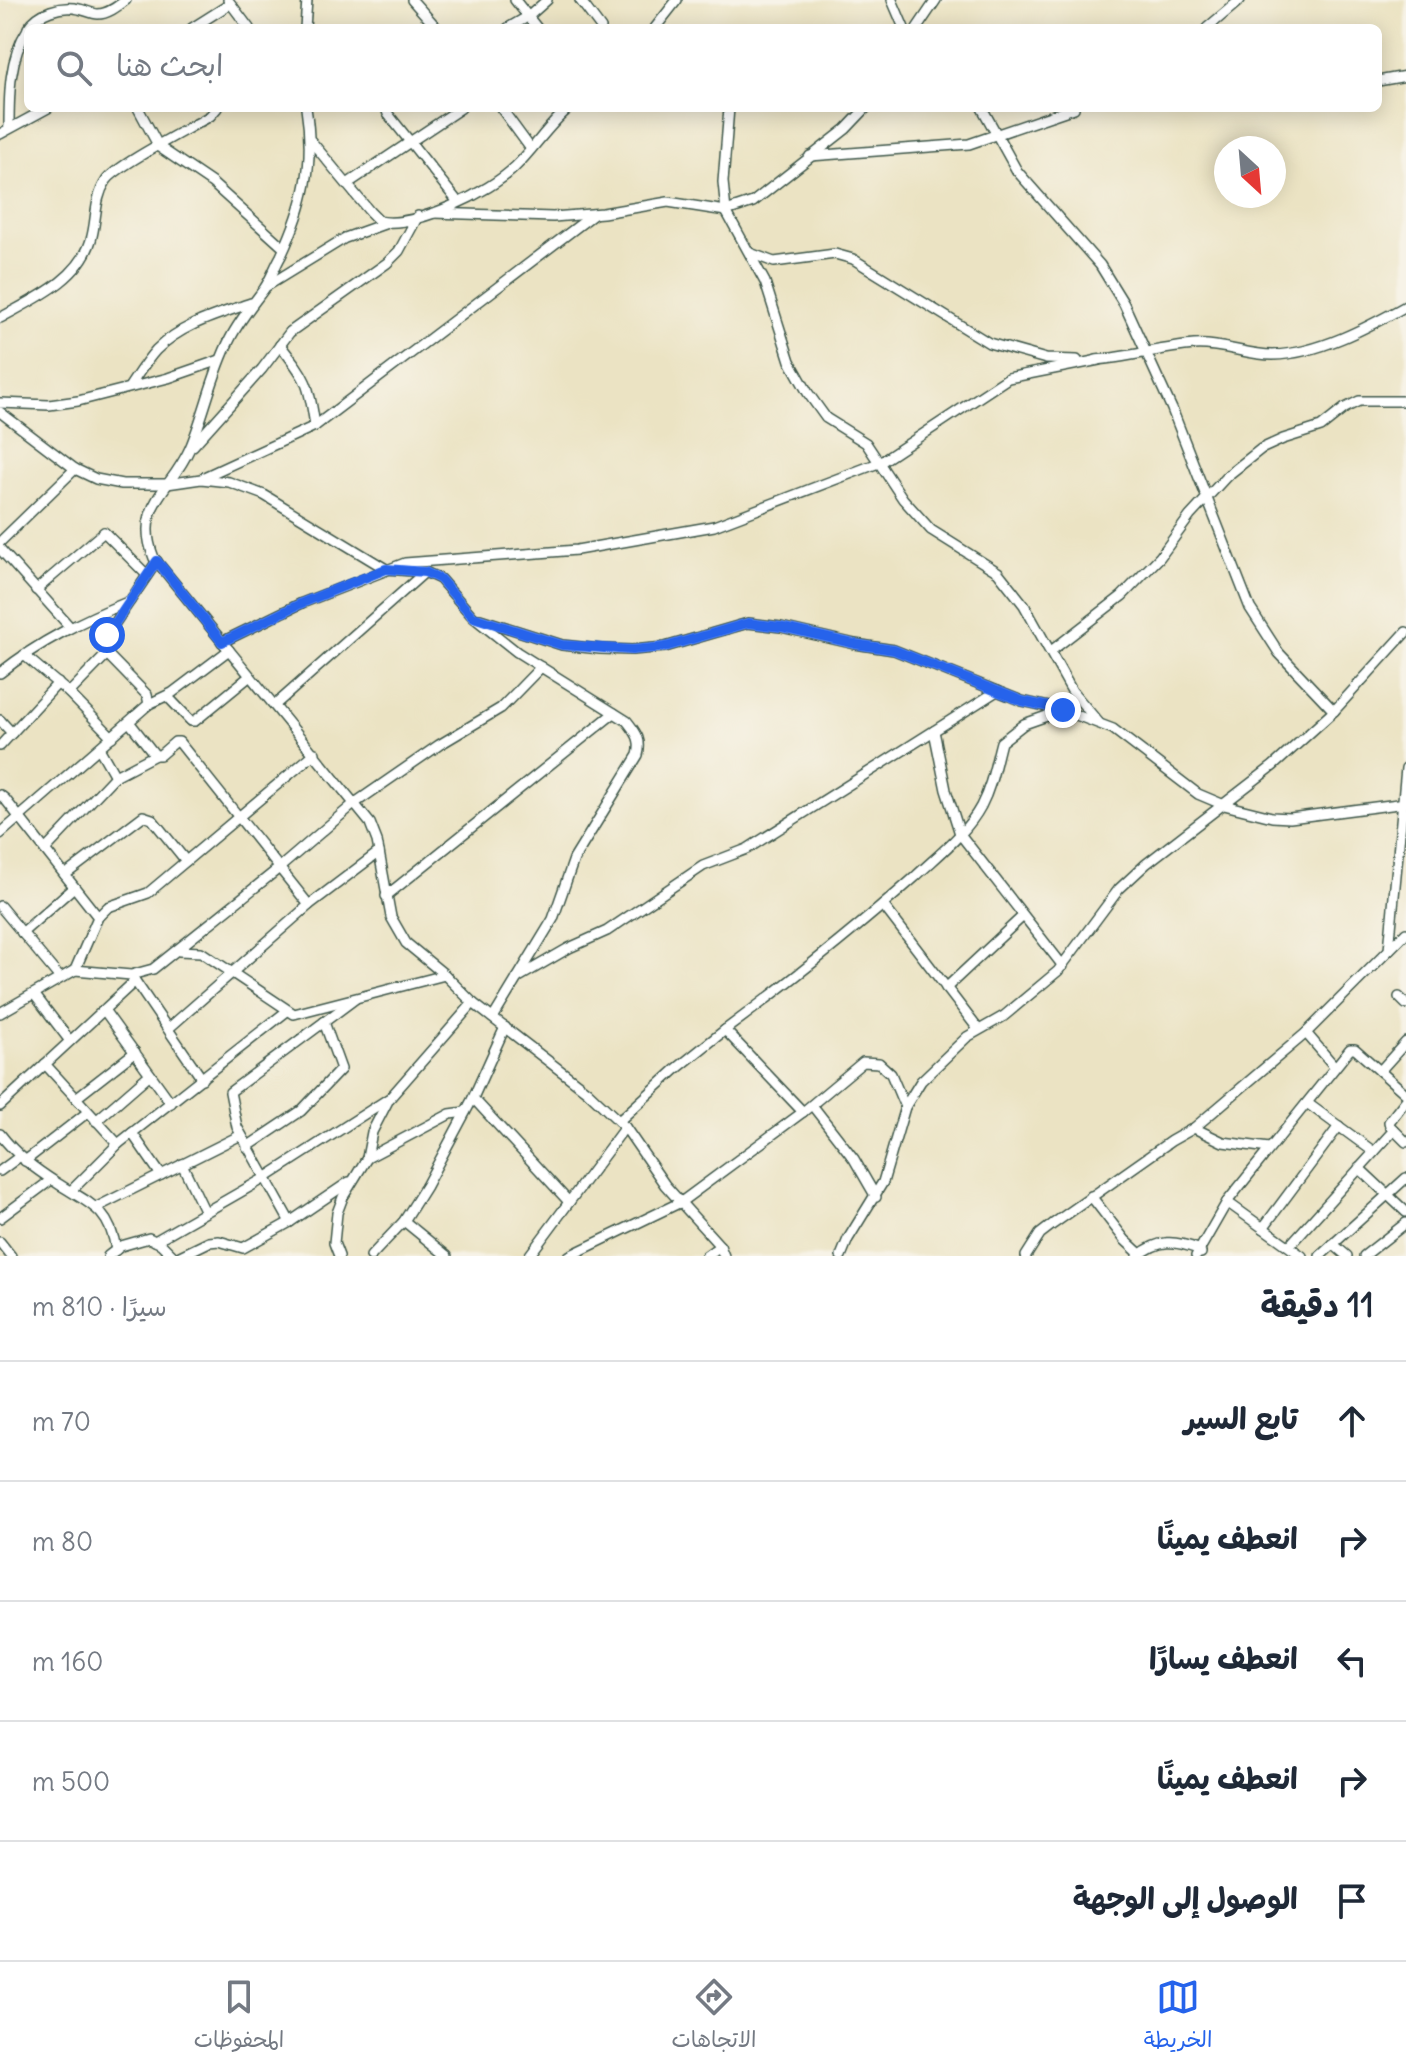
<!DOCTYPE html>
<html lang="ar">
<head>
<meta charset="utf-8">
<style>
  :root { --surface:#fff; --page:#f6f6f7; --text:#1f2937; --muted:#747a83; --line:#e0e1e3; --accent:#2563eb }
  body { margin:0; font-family:Delius,"Playpen Sans Arabic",sans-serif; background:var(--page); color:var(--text); direction:rtl }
  .compass { position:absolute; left:1214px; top:136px; width:72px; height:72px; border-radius:50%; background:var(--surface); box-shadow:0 4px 20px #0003; rotate:154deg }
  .stop { position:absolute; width:24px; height:24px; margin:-18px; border:6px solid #2563eb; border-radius:50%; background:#fff }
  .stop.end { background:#2563eb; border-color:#fff; box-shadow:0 2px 8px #0008 }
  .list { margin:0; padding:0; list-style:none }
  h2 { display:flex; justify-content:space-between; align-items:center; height:104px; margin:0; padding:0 32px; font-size:34px }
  h2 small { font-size:26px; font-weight:400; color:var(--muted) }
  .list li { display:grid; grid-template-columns:52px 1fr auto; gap:24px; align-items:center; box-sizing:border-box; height:120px; padding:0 32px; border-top:2px solid var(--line) }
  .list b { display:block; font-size:30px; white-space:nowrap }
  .list em { font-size:26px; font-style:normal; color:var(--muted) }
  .icon { flex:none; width:44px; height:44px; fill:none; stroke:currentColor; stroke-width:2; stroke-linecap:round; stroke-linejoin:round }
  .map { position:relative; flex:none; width:1406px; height:1256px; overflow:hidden; direction:ltr }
  .search { position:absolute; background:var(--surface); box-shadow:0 4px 20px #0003; left:24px; right:24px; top:24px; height:88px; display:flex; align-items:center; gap:20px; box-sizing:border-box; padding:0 28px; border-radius:12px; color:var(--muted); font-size:30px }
  .sheet { height:704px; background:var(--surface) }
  nav { display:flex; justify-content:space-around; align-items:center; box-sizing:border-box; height:112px; border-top:2px solid var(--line); background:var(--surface); font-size:22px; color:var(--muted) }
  nav a { display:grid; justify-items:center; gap:4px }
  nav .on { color:var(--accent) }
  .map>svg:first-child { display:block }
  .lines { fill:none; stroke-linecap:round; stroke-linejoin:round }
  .minor-casing { stroke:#3e5649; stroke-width:12 }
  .minor { stroke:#fff; stroke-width:9 }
  .route { stroke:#2563eb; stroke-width:10 }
</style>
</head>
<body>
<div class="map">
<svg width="1406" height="1256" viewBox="0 0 1406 1256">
  <rect width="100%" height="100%" fill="#f7f3e8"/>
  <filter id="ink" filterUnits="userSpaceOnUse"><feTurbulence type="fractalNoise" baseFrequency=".0125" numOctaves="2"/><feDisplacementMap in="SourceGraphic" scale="16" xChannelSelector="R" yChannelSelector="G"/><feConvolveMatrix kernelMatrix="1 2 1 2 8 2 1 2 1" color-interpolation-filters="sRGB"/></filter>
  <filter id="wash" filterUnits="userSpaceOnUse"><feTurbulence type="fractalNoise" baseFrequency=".006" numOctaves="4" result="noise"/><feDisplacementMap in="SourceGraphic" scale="32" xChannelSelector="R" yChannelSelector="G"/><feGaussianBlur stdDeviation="1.8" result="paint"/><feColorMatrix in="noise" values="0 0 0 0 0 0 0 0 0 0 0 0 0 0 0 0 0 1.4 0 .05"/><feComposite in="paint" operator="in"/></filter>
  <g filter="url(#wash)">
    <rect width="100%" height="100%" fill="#ebe3c3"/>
  </g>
  <g filter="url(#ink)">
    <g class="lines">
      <g class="minor-casing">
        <g id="minor">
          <polyline points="228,0 249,28"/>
          <polyline points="412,0 437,28"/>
          <polyline points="515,0 537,28"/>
          <polyline points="580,0 601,28"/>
          <polyline points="892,0 904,28"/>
          <path d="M 28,28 C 38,12 61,5 79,9 C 85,10 92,14 98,14 C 108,14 118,6 126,0"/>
          <polyline points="192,28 230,4"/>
          <polyline points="305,28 307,0"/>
          <polyline points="508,28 529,16 547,0"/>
          <polyline points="655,28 677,0"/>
          <polyline points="917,28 936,0"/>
          <polyline points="1207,28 1240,0"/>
          <polyline points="1378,81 1406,76"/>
          <polyline points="138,108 159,147 212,183 284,248"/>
          <path d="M 306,108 C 315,164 305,205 281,256 C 275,266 271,279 264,289 C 252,305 239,321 230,339 C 212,374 205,413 190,448 C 171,491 133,506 154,558 L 370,823 L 377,841 L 391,917 L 406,943 L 445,975 L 473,1003 L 587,1091 L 625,1127 L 665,1185 L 720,1246 L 724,1256"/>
          <polyline points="386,108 388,114 458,202"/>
          <polyline points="501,108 531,149"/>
          <polyline points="729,108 723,182 726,211 765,282 790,361 808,393 826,418 866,443 903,499 931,530 998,572 1024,605 1072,691 1099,723"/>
          <polyline points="982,108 1017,171 1100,265 1124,304 1172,409 1250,608 1279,653 1334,711"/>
          <path d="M 9,128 C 9,94 9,58 28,29"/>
          <polyline points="0,134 48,108"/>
          <path d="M 311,141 L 370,212 L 379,221 C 414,229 490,192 515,167 C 534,149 548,125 569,108"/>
          <polyline points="810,156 969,144 1074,108"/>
          <polyline points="347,184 461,108"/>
          <polyline points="433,213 553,217 603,213 668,202 726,211 753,202 846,129 866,108"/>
          <polyline points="750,253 774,262 835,254 853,259 989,343 1046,359 1077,360"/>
          <polyline points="267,286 345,238 387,223"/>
          <path d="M 0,318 C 34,299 79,280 91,240 C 97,220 94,199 106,181 C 115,166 190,128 210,116 L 217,108"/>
          <path d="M 280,345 C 307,379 309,383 315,426"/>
          <path d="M 1096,360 C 1129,357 1161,348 1194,345 C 1221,343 1246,355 1273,355 C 1319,354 1368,327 1406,306"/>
          <path d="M 130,386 C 138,374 146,361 156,350 C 182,324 217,315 251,303"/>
          <polyline points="0,403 49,405 78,401 168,378 220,360"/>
          <path d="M 0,412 L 75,469 L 96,479 L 122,484 L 167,484 L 201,479 L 229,482 L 264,495 L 386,569 L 425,572 L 440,579 L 473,617 L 517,652 L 627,721 C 636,733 642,739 638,755 L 574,859 L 553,919 L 493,1018"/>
          <polyline points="193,446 262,369 290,332 387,263 399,251 418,216"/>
          <polyline points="204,477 315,426 594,214"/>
          <polyline points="0,542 75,469"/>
          <polyline points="0,549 70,627"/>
          <polyline points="36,590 104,532 147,575"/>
          <polyline points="480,619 562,645 600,649 632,650 665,647 748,623 781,627 855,644 894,650 1022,701 1063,710 1113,729 1198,794 1224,805 1272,817 1290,818 1406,803"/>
          <polyline points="222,642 302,603 405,563 577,550 714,526 881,462 1008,378 1099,360"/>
          <polyline points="1051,651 1122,596 1160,557 1190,516 1227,476 1261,449 1283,439 1321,427 1345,408 1359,401 1406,401"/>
          <polyline points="24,655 69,693 112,737"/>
          <path d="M 0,673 C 40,641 83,620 130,601"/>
          <polyline points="69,693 107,654"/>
          <polyline points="167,696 191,721 195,721 250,676"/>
          <polyline points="149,704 172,693 229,650"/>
          <polyline points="275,705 425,572"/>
          <polyline points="0,720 12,733"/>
          <polyline points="130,723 155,755"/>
          <polyline points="934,731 946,790 960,834 1063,966"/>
          <polyline points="0,746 58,683"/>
          <polyline points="99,748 115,776"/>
          <polyline points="0,795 5,799 98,917"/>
          <polyline points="0,834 149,704 147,695 107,654 105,647 107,635 157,561"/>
          <polyline points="45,850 115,776 155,755 160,755 175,742 179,742 309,905"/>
          <polyline points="65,875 143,816 152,819 186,861"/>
          <polyline points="386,896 614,713"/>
          <polyline points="883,905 978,1029"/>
          <polyline points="0,906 60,978"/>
          <polyline points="22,933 74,887"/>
          <polyline points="1389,950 1406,768"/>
          <polyline points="179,951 201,952 294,1014 445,975"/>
          <polyline points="75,970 98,917 108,907 148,893 315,753"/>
          <polyline points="133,978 202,1079"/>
          <polyline points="517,978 569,948 607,931 703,866 747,849 997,691"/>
          <polyline points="946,988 1023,916"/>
          <polyline points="34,994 70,1041"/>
          <polyline points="1399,997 1406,1004"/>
          <polyline points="104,1010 171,1103"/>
          <polyline points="0,1013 75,970 131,975 153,969 278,869 355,803 439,745 501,708 541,667"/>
          <polyline points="169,1028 309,905 379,852"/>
          <path d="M 725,1030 C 791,981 854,931 915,877 C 938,855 966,834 981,806 C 992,785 995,764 1001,742 L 1024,724 L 1061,711"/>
          <polyline points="1306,1033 1335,1067"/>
          <polyline points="45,1064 118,1144"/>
          <polyline points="1380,1071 1406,1042"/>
          <polyline points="76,1098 135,1052"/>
          <polyline points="473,1098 569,1202"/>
          <polyline points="1406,1100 1389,1122 1390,1126 1406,1142"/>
          <polyline points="1307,1103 1374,1152"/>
          <polyline points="812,1105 854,1159 876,1197"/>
          <polyline points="0,1106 135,981"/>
          <polyline points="96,1121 150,1074"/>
          <polyline points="619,1121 675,1070 725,1030 803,1112"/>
          <polyline points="1194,1128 1223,1142 1269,1148"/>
          <polyline points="132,1133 161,1175"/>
          <path d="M 0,1134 C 16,1155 35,1169 57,1183 C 88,1203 110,1208 116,1250"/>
          <polyline points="247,1147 301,1111 341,1069 324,1022"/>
          <polyline points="367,1158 450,1114 465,1112"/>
          <polyline points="25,1161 88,1112"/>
          <polyline points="182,1164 205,1212"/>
          <polyline points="1359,1168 1406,1212"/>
          <polyline points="0,1171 19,1157"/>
          <polyline points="71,1191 118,1144 287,1011"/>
          <polyline points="1091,1196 1125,1240 1140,1254"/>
          <polyline points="1227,1202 1302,1256"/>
          <polyline points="97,1207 241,1135"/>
          <polyline points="0,1218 51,1180"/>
          <polyline points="404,1221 447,1256"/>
          <polyline points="290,1222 237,1127 230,1092 355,999"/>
          <polyline points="1263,1228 1339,1126"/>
          <polyline points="155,1241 265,1178 388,1099"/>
          <polyline points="0,1242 11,1256"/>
          <polyline points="1333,1244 1347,1256"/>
          <polyline points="1289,1246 1394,1130"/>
          <polyline points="108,1256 121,1246 149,1238 161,1244 173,1256"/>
          <polyline points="180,1256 209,1242 219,1241 243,1248 290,1222 349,1182"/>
          <polyline points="339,1256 334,1243 337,1213 343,1197 367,1158 372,1132 389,1099 473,1003"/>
          <polyline points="371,1256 404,1221 426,1186 473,1098 505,1027"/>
          <polyline points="529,1256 625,1127"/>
          <polyline points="569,1256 681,1202 803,1112 863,1062 879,1063 891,1074 905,1107"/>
          <polyline points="706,1256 720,1246"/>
          <polyline points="841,1256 848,1239 883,1182 905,1107 921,1081 967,1037 1004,1016 1058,971 1119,889 1146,864 1273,766 1334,711 1406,632"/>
          <polyline points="1026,1256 1040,1234 1053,1224 1171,1141 1194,1128 1306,1033 1406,933"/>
          <path d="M 1138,1256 C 1159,1239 1174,1240 1198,1249 L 1201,1253"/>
          <polyline points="1196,1256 1227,1202 1350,1049 1355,1049 1406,1094"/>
          <polyline points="1320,1256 1406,1178"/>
          <polyline points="1364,1256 1406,1223"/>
        </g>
      </g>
      <use href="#minor" class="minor"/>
    </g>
  </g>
  <g class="lines" filter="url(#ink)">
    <polyline class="route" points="107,635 157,561 222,642 302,603 386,569 425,572 440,579 473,617 562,645 632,650 665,647 748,623 781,627 855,644 894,650 1022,701 1063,710"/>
  </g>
</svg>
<svg class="compass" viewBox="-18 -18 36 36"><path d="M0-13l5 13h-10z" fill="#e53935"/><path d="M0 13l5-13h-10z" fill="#747a83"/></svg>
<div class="stop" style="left:107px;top:635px"></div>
<div class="stop end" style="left:1063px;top:710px"></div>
<div class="search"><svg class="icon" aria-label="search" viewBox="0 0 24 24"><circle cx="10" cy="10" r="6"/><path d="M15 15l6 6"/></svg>ابحث هنا</div>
</div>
<section class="sheet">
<h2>11 دقيقة<small>سيرًا · 810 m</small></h2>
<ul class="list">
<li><svg class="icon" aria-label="ahead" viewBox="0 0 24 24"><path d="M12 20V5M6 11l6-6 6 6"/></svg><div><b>تابع السير</b></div><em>70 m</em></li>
<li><svg class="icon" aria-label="right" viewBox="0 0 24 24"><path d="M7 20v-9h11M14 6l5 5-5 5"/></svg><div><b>انعطف يمينًا</b></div><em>80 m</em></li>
<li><svg class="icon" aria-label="left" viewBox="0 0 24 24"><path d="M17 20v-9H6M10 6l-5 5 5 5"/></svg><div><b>انعطف يسارًا</b></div><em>160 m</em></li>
<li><svg class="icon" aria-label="right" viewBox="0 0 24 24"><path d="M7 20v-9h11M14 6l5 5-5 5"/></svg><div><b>انعطف يمينًا</b></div><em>500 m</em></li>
<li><svg class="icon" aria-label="arrive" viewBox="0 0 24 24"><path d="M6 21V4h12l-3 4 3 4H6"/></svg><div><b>الوصول إلى الوجهة</b></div></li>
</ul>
</section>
<nav>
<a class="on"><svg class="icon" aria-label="map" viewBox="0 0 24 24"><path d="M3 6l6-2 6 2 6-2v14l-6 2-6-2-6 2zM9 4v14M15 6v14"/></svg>الخريطة</a>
<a><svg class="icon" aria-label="directions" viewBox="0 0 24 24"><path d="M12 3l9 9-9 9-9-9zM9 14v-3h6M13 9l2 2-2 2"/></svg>الاتجاهات</a>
<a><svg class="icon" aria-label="saved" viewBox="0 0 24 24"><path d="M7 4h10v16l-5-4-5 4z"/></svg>المحفوظات</a>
</nav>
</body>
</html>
